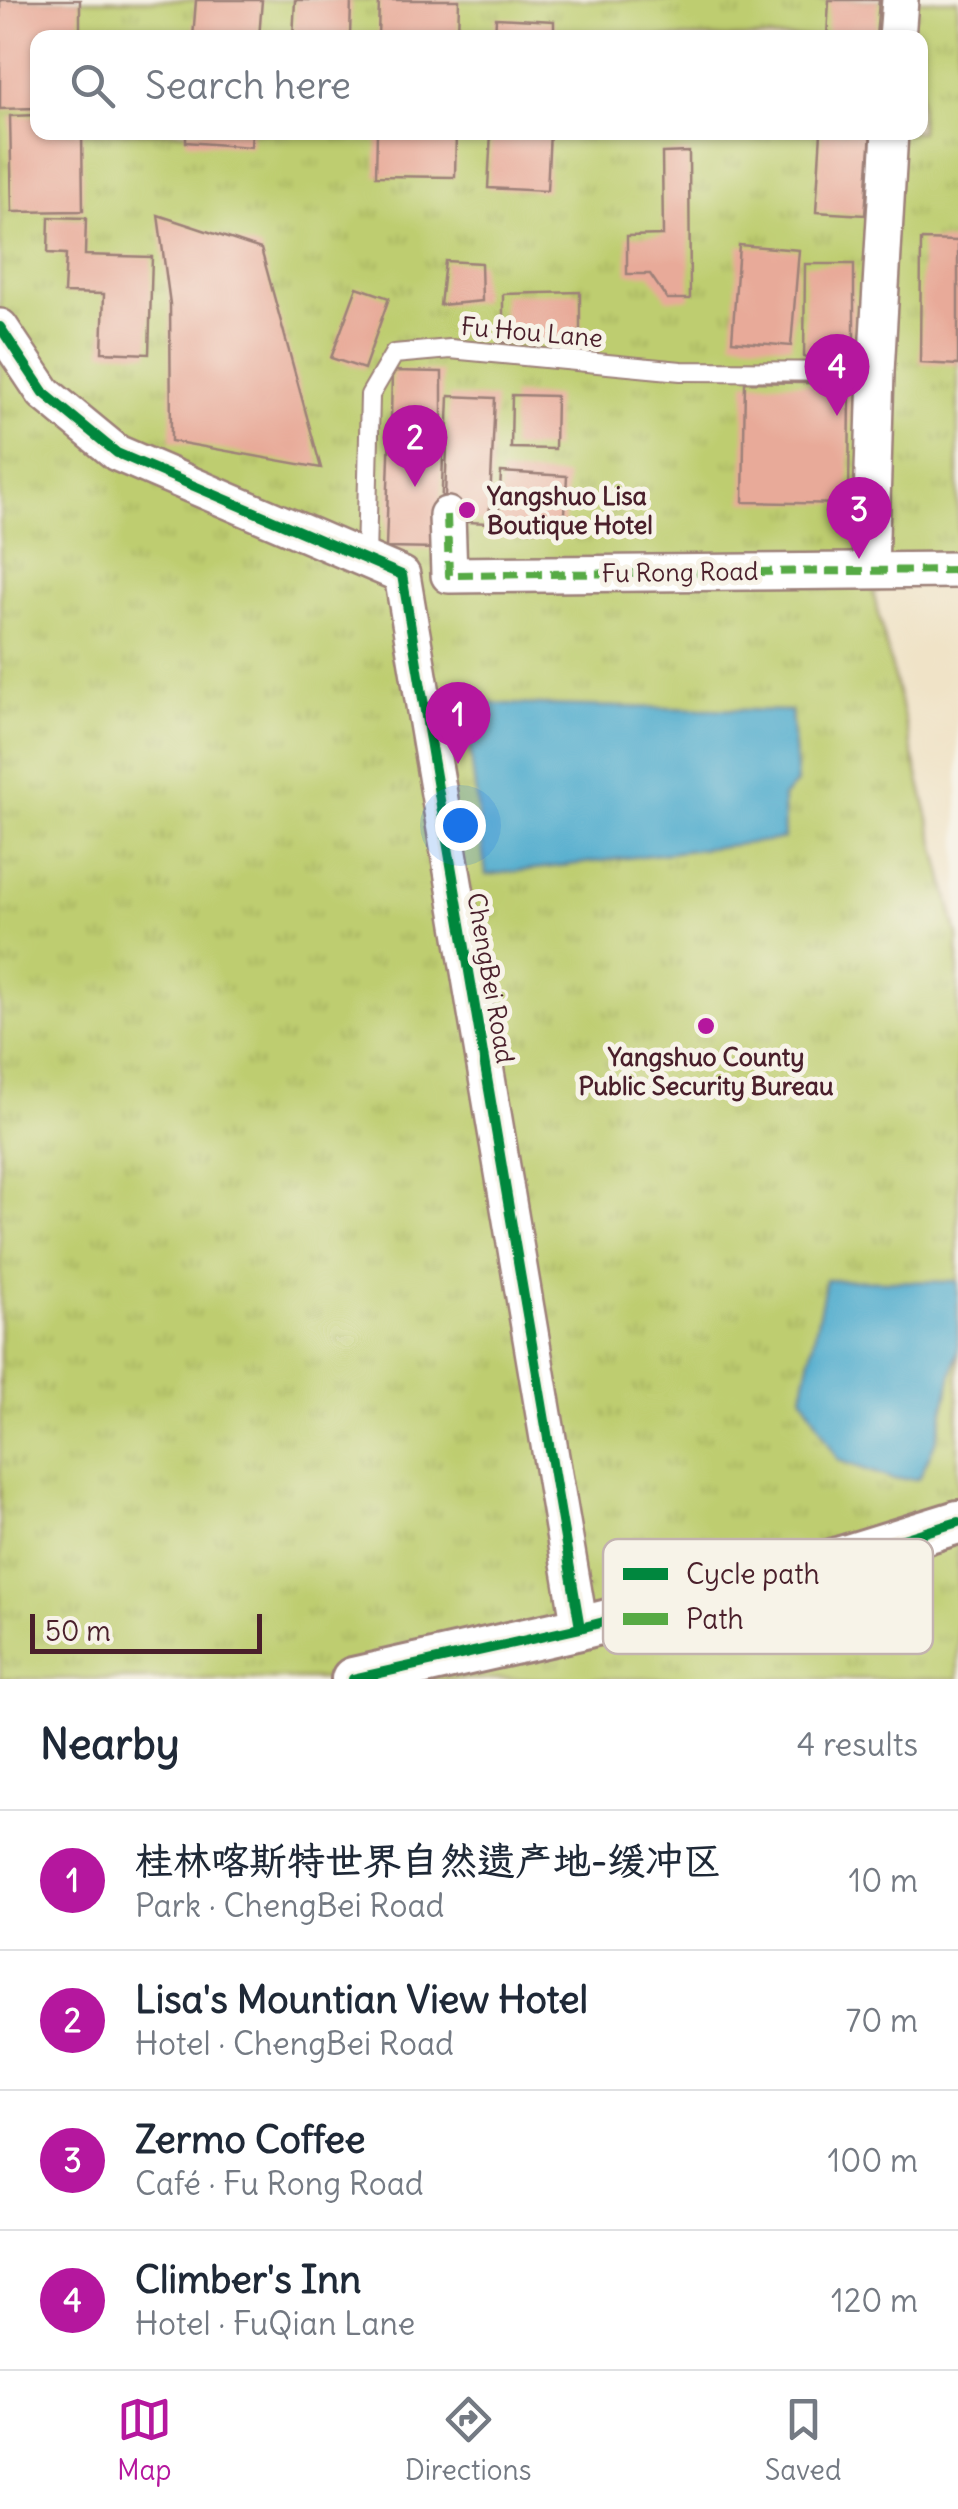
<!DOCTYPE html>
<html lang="en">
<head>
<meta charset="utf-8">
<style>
  :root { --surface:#fff; --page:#f2f2f3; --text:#1f2937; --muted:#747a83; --line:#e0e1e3; --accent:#b5179e }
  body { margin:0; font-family:Delius,"LXGW WenKai TC",sans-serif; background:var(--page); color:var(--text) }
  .scale { position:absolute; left:30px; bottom:25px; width:232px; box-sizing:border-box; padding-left:10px; border:5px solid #4a1f2b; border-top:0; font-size:28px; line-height:35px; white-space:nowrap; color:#4a1f2b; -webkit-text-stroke:8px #f7f3e8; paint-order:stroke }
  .you { position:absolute; left:460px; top:825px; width:35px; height:35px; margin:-25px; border:8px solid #fff; border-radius:50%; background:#1a73e8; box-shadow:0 0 0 15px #1a73e833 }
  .badge { display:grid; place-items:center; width:65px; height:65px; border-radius:50%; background:var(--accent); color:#fff; font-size:32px; font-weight:700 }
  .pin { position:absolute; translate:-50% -82px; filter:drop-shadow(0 2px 5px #0008) }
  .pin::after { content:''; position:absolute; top:52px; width:35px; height:30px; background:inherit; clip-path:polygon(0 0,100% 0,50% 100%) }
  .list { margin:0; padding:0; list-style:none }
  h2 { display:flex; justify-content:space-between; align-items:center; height:130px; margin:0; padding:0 40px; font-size:42px }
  h2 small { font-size:32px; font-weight:400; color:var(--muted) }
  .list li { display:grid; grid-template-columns:65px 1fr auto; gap:30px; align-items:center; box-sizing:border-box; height:140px; padding:0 40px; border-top:2px solid var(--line) }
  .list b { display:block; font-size:38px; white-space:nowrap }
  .list p { margin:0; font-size:32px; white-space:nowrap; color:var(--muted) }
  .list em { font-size:32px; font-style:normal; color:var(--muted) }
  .icon { flex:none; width:55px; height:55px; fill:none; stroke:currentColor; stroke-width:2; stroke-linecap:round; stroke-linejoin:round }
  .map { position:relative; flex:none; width:958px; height:1679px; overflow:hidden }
  .search { position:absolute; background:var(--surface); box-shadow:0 2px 8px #0004; left:30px; right:30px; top:30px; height:110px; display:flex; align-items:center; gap:25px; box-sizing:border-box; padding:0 35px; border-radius:20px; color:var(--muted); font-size:38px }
  .sheet { height:690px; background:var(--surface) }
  nav { display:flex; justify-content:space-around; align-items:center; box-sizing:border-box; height:140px; border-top:2px solid var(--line); background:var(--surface); font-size:28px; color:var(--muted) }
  nav a { display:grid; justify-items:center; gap:5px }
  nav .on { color:var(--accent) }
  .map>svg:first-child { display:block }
  .park { fill:url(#park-tufts); stroke:#84764e; stroke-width:2.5; fill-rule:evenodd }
  .water { fill:#50acce; stroke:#4d667c; stroke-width:2.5 }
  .building { fill:#e8aa99 }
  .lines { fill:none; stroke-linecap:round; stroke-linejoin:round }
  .service-casing { stroke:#9d8179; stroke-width:22 }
  .minor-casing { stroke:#9d8179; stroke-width:40 }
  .tertiary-casing { stroke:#9d8179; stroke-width:48 }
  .service { stroke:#fff; stroke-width:18 }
  .minor { stroke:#fff; stroke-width:35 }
  .tertiary { stroke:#fff; stroke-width:42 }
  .quiet { stroke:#57aa44; stroke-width:8; stroke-dasharray:15 8; stroke-linecap:butt }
  .cycleway-casing { stroke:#f7f3e8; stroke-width:16 }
  .cycleway { stroke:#00873e; stroke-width:10 }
  .poi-dot { fill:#b5179e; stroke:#f7f3e8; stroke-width:4 }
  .labels { text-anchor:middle; stroke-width:10; stroke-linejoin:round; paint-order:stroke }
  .street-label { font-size:25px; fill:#4a1f2b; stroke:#f7f3e8 }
  .poi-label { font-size:25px; font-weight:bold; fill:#4a1f2b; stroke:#f7f3e8; text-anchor:start }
  .key { fill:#f7f3e8; stroke:#c3b3af; stroke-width:2.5 }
  .key-label { font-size:28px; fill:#4a1f2b }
</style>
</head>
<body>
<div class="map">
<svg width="958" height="1679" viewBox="0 0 958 1679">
  <defs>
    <pattern id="park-tufts" width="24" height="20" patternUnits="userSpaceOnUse" patternTransform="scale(2.5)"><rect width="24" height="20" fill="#becd70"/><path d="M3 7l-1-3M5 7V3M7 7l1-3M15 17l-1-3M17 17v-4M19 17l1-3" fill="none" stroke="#a5b061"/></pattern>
  </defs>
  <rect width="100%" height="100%" fill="#f7f3e8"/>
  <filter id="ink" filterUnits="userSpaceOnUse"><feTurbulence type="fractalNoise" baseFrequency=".01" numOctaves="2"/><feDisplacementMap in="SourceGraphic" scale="20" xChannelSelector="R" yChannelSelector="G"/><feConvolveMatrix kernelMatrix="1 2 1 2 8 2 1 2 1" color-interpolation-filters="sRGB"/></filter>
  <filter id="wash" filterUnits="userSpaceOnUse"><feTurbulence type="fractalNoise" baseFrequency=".0048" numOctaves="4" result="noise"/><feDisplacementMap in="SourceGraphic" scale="40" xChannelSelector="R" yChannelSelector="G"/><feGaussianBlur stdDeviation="2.25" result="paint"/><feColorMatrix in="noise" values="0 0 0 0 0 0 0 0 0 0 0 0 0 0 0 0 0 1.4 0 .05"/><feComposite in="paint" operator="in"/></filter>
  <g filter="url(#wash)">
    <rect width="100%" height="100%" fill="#f0e3c7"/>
    <path class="park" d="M 0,0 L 958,0 L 958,567 L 873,592 L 958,937 L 958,1679 L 0,1679 ZM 38,38 L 920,38 L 920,132 L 38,132 Z"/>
    <g class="water">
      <polygon points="464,703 791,711 797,783 783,797 784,839 486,875"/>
      <polygon points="826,1280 958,1282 958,1348 937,1438 919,1479 892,1479 838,1460 802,1395"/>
    </g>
    <g id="blocks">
      <g class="building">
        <polygon points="0,0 80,0 80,38 38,38 38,108 0,109"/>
        <polygon points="196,0 262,0 259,38 193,38"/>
        <polygon points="295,0 351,0 350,38 293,38"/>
        <polygon points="379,0 459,0 458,38 378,38"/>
        <polygon points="829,0 879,0 876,38 827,38"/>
        <polygon points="496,18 554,21 554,38 495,38"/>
        <polygon points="38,115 38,132 82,132 83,211 12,212 10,116"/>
        <polygon points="186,132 252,132 251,147 186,142"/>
        <polygon points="377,132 456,132 455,177 376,176"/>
        <polygon points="491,132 550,132 547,191 488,188"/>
        <polygon points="821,132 871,132 865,215 816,212"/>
        <polygon points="689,152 690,299 667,299 650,274 627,274 627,236 663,235 662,153"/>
        <polygon points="158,215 261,249 321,468 171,441 170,304"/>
        <polygon points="49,217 86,218 85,255 152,257 149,354 102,352 104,294 64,293 66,254 48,253"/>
        <polygon points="921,240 958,241 958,365 920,363"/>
        <polygon points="739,245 799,250 791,346 732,341"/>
        <polygon points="445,261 481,263 482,301 440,305"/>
        <polygon points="805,264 854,264 854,357 804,357"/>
        <polygon points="357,287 389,298 364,369 331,358"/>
        <polygon points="580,292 580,342 503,342 503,294"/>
        <polygon points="392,371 442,372 442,419 391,418"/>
        <polygon points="745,382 850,384 849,504 743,502"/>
        <polygon points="512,395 556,396 555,449 511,448"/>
        <polygon points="449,396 495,398 489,523 444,521"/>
        <polygon points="390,424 444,425 440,549 386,548"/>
        <polygon points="501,472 567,476 564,532 498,528"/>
      </g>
    </g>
  </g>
  <g filter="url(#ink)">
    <use href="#blocks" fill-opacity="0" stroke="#9d8179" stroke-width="2.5"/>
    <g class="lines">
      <g class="service-casing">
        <polyline id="service" points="366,559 370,395 394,354 450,349 681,371 876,372"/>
      </g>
      <g class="minor-casing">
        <g id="minor">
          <polyline points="897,38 900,0"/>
          <polyline points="0,327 44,393 117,453 402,575 580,1628"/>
          <polyline points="447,515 449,575 958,570"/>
          <polyline points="870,570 876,372 890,132"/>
        </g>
      </g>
      <g class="tertiary-casing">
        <polyline id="tertiary" points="353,1679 580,1628 770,1580 958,1522"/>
      </g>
      <use href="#service" class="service"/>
      <use href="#minor" class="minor"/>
      <use href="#tertiary" class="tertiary"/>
      <polyline class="quiet" points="447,515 449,575 958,570"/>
      <g class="cycleway-casing">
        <g id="cycleway">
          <polyline points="0,327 44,393 117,453 402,575 580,1628"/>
          <polyline points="353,1679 580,1628 770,1580 958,1522"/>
        </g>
      </g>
      <use href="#cycleway" class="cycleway"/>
    </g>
  </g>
  <g class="poi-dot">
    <circle cx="467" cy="510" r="10"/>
    <circle cx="706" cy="1026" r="10"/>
  </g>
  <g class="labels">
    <g class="street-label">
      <text transform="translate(532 332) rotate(5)" y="9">Fu Hou Lane</text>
      <text transform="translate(680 572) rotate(-1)" y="9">Fu Rong Road</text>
      <text transform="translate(491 978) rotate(80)" y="9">ChengBei Road</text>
    </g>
    <g class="poi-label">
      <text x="487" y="505">Yangshuo Lisa<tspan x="487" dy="29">Boutique Hotel</tspan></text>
      <text x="706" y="1066" text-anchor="middle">Yangshuo County<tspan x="706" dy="29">Public Security Bureau</tspan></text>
    </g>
  </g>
  <rect x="603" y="1539" width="330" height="115" rx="15" class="key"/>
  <rect x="623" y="1568" width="45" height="12" fill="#00873e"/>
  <rect x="623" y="1613" width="45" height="12" fill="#57aa44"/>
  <g class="key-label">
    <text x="686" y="1584">Cycle path</text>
    <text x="686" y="1629">Path</text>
  </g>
</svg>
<div class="scale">50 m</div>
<div class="you"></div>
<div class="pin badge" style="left:458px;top:764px">1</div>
<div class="pin badge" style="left:415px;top:487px">2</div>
<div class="pin badge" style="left:859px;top:559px">3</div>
<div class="pin badge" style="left:837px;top:416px">4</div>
<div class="search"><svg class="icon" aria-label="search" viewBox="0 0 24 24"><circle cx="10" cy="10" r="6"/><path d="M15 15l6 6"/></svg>Search here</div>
</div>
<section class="sheet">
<h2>Nearby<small>4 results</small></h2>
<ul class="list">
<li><span class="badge">1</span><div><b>桂林喀斯特世界自然遗产地-缓冲区</b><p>Park · ChengBei Road</p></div><em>10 m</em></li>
<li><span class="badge">2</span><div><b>Lisa's Mountian View Hotel</b><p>Hotel · ChengBei Road</p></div><em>70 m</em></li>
<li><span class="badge">3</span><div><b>Zermo Coffee</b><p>Café · Fu Rong Road</p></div><em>100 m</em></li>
<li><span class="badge">4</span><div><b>Climber's Inn</b><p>Hotel · FuQian Lane</p></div><em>120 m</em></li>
</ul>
</section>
<nav>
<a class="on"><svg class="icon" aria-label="map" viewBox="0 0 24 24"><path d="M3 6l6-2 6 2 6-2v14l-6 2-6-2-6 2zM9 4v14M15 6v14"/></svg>Map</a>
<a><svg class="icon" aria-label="directions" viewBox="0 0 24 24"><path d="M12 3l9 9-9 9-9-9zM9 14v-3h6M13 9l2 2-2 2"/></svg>Directions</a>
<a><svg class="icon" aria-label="saved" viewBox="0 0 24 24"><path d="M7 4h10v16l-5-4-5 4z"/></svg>Saved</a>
</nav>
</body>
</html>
